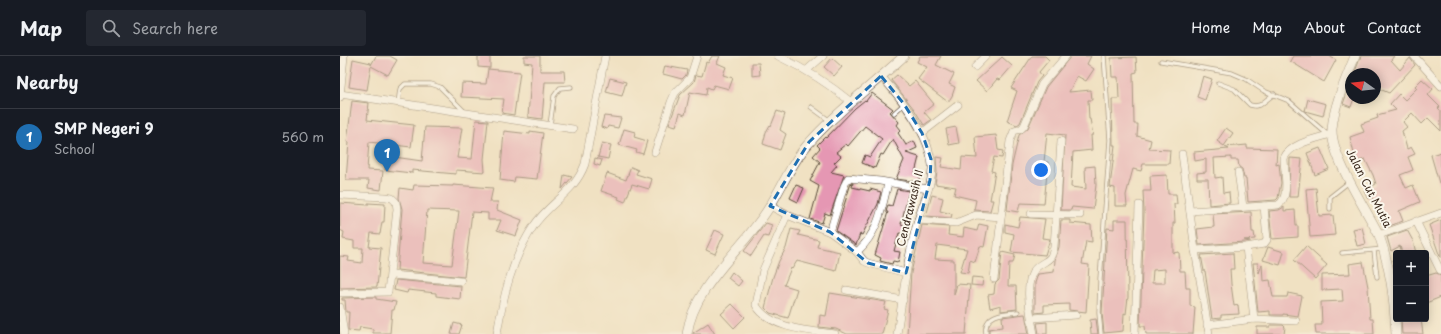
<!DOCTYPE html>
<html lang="en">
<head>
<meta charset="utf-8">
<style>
  :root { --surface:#171b24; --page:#242831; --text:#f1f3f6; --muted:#9ea1a6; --line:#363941; --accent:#1f6fb2 }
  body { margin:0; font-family:"Playpen Sans",sans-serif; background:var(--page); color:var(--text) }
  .controls { position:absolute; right:12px; bottom:12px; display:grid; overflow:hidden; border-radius:4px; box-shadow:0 2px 10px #0003 }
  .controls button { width:36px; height:36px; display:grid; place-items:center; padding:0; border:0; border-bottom:1px solid var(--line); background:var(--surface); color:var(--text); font:20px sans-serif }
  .compass { position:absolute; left:1005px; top:12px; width:36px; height:36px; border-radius:50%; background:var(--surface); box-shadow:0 2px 10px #0003; rotate:285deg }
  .you { position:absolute; left:701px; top:114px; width:14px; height:14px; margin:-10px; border:3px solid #fff; border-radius:50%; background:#1a73e8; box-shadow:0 0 0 6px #1a73e833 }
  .badge { display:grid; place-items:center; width:26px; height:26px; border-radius:50%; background:var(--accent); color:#fff; font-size:13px; font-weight:700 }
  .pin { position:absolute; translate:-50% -33px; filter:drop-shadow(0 1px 2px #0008) }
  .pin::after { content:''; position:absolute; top:21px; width:14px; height:12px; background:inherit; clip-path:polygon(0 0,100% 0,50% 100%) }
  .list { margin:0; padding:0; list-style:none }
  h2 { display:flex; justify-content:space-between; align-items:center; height:52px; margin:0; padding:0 16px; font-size:17px }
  h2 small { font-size:13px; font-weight:400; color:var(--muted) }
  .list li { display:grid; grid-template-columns:26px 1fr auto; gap:12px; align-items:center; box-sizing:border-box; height:56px; padding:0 16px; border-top:1px solid var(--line) }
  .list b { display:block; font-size:15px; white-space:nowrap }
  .list p { margin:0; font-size:13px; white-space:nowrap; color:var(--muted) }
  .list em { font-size:13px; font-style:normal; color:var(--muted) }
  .icon { flex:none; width:22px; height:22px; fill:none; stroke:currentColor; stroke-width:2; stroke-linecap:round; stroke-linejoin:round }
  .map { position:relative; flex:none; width:1101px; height:278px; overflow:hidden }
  header { display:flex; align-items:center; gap:24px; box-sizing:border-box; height:56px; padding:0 20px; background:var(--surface); border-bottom:1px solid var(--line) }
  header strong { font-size:19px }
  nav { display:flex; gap:22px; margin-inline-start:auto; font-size:14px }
  .search { width:280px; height:36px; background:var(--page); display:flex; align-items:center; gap:10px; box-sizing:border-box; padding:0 14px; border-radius:4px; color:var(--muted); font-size:15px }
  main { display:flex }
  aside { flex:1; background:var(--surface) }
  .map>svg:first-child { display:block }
  .building { fill:#e597b3; fill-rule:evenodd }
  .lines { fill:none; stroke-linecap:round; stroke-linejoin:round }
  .lane-casing { stroke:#564537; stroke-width:5 }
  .street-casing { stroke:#564537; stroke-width:8 }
  .secondary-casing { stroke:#564537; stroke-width:10 }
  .lane { stroke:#fff; stroke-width:3.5 }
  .street { stroke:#fff; stroke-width:7 }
  .secondary { stroke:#fff; stroke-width:9 }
  .marked { fill:none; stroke:#1f6fb2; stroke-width:3; stroke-dasharray:8 5; stroke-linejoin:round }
  .labels { text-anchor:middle; stroke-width:4; stroke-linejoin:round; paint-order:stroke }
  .street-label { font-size:11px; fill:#3b2a1e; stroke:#fbf7ec }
</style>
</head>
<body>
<header>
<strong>Map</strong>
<div class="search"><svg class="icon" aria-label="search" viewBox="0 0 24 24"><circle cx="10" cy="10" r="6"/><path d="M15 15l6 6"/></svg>Search here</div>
<nav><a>Home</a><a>Map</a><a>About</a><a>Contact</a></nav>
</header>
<main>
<aside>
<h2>Nearby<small></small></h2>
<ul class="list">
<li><span class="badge">1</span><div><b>SMP Negeri 9</b><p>School</p></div><em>560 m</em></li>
</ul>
</aside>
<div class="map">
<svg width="1101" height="278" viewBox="0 0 1101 278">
  <rect width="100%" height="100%" fill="#fbf7ec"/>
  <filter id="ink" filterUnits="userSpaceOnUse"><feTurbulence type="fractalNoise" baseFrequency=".025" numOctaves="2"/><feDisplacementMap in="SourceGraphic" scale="8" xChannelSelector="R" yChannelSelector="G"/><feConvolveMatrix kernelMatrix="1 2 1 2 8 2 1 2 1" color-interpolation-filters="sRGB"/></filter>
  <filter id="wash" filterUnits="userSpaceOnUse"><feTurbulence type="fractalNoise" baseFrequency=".012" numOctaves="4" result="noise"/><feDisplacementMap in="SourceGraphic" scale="16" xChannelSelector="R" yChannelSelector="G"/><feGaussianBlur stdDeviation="0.9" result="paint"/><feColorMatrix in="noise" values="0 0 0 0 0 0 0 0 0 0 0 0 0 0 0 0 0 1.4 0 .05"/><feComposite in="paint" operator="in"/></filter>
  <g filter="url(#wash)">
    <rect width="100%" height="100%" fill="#f0e1c2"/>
    <g id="blocks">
      <g class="building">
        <polygon points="36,0 50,0 57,4 48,19 31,10 27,34 9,31 13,3 31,7 31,9"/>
        <polygon points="138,0 150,0 150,12 138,11"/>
        <polygon points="184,0 200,0 200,15 224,15 225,26 205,26 202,63 188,61 192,7 184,6"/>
        <polygon points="372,0 380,0 377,7 386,11 383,19 393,22 389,33 374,29 372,33 367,31 366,39 350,36 345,59 340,57 336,70 329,68 340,39 354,26 356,19 362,20 366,6 368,7"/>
        <polygon points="580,0 601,0 596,9 614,18 609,28 615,31 612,40 608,46 578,23 587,11 577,6"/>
        <polygon points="692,0 705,0 709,4 699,16 702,20 697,26 680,67 677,69 667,65 677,35 671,32"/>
        <polygon points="731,0 751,0 747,8 754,13 746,25 737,20 729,36 751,34 752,44 748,44 749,63 750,63 753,79 751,79 752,94 733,96 731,131 746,133 745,111 755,110 756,129 753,153 732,151 731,154 721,154 725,79 707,77 704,106 708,106 704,148 680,147 678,156 667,154 672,109 679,79 688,72 706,31"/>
        <polygon points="953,0 989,0 996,4 984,26 950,5"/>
        <polygon points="1021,0 1054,0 1051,4 1060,14 1070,2 1075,9 1049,37 1035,31 1035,18 1014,18"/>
        <polygon points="662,1 672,10 660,24 657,23 647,35 636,25"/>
        <polygon points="796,1 797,16 793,17 794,68 798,68 797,80 811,84 809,93 830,94 829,108 803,108 801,115 793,113 786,139 787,150 775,150 775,132 770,131 775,89 773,89 772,43 779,43 778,21 772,21 771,2"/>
        <polygon points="492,2 502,11 494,20 484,11"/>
        <polygon points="412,7 419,7 420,19 412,20"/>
        <polygon points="325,10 347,14 346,19 342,23 323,18"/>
        <polygon points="148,13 180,16 174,59 162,57 164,43 121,41 122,27 146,28"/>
        <polygon points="557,19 569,30 575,25 594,48 584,56 591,64 584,69 574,53 551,24"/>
        <polygon points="863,20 872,23 865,44 857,41"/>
        <polygon points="270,22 286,26 282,40 266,36"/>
        <polygon points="1082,23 1093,33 1088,39 1100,51 1098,52 1101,55 1101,75 1088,62 1082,68 1072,57 1063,66 1067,71 1062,75 1067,93 1071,91 1075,98 1068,101 1073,114 1060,119 1066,132 1073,129 1080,146 1059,155 1063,165 1044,172 1038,159 1040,158 1032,141 1028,143 1024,135 1036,128 1033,119 1025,103 1016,106 1010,81 1024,76 1021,68 1038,62 1037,59 1056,54 1050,48 1059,38 1065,44 1077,32 1075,30"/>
        <polygon points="1011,26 1011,42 1014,42 1011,51 1003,48"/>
        <polygon points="532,37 553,53 550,56 559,66 557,69 561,74 558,77 566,89 574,85 577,92 566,97 579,101 575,117 580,119 578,126 556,123 564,104 553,83 543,99 541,98 535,112 522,107 525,99 530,101 542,83 525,70 508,90 506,88 496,96 501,100 494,107 497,109 491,116 504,119 490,159 485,157 482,167 470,163 479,130 470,125 480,106 473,100 480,92 477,89 485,81 486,82 515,52 525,44 526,45"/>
        <polygon points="968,43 986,48 983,60 965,55"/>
        <polygon points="12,45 29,47 27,64 74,69 71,91 29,86 27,114 43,115 41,134 28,132 29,124 6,124 9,86 7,86"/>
        <polygon points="437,55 445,58 440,74 446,78 440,94 423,88 426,76 430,69 431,70"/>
        <polygon points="264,60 281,62 278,72 268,70 267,73 261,71"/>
        <polygon points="136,64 148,65 144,103 145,116 116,114 116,118 72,114 72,117 45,114 47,100 82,105 85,71 122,72 117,102 132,103"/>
        <polygon points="616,71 619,87 609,89 606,73"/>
        <polygon points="886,72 893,77 884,90 877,85"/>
        <polygon points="284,73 295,76 294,81 307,85 303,98 296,96 297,94 279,89"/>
        <polygon points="164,75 190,78 190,75 203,77 197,123 175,121 174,126 160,124"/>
        <polygon points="656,79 658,94 663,95 662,102 654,101 651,115 655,116 650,144 653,144 650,155 634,154 636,144 614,139 616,131 595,128 597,116 596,101 603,102 601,111 621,114 622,101 637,102 635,81"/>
        <polygon points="262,87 271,89 268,103 258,101"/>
        <polygon points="907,89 907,92 937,93 936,109 939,108 941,127 938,142 936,144 908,146 906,122 904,122 902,113 899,111 898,104 891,104 891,101 874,102 875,122 882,121 883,137 889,136 890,147 869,149 868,123 857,123 857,117 866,116 866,103 855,105 854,96 889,93 885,91"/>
        <polygon points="980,92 989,113 975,119 967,97"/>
        <polygon points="1101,96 1101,127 1099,127 1091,99"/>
        <polygon points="255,102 262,104 260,110 254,108"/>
        <polygon points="950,102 962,103 958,141 949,141"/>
        <polygon points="291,111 298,114 296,118 312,123 309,133 292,128 285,146 278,143 279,141 261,135 267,117 286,124"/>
        <polygon points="224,119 232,121 222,133"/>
        <path d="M 827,119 L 828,138 L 836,138 L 837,148 L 834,148 L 835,167 L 833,167 L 833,197 L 839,196 L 840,215 L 845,215 L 846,232 L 850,232 L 850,250 L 855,251 L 853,278 L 806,278 L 805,270 L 800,270 L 804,156 L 803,135 L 811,135 L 810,120 ZM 825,213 L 825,227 L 812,227 L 813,214 Z"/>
        <polygon points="511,127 513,127 512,131 530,135 530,133 541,136 538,148 522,179 520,178 516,189 496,175"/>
        <path d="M 74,129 L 113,130 L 113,129 L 153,132 L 150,146 L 158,146 L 157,154 L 182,164 L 176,180 L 157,174 L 161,164 L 148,164 L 148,157 L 132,156 L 124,221 L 57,214 L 62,153 L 59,142 L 60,132 L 73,134 ZM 87,154 L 119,155 L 112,209 L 83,207 Z"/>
        <polygon points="456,129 464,132 458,146 450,142"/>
        <polygon points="976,132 979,160 993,159 995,179 970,181 966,133"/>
        <polygon points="557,133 569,135 561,168 566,170 564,178 559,177 554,195 560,196 558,206 553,205 552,208 540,205 541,202 535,199 548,156 546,156 548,149 552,150"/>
        <polygon points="592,139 603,142 600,155 612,158 611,162 586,160"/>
        <polygon points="0,147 28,149 28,147 45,148 44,166 42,166 40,178 31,177 29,191 41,192 37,231 0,232 0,200 9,201 8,205 22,207 23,192 14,192 14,185 3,183 4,176 0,174"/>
        <polygon points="944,151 944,155 955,154 956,170 958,170 958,181 932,183 929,155 939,154"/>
        <polygon points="911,156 912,176 914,176 915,183 904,184 910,185 905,186 859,189 857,173 874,171 873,158"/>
        <polygon points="680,161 705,163 702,182 710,183 705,199 671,196 674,178 665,176 665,168 678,171"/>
        <polygon points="721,164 730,164 730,167 751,169 752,186 746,185 742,208 749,209 746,256 729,254 729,248 704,249 704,256 695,257 695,227 698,218 714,216 715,204 719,191"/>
        <polygon points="774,164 787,164 788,241 786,258 784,257 783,275 764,277 762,257 767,172 774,173"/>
        <polygon points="1101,164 1101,201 1100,201 1089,169"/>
        <polygon points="426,167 432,169 428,181 424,180 411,200 404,195"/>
        <polygon points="639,168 648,170 644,191 640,190 635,206 630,204 628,217 620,216 627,193 597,189 595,203 614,204 614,239 617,228 630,229 626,278 567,278 571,217 582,169 609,171 608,179 623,181 624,172 637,175"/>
        <polygon points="1022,171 1026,188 1017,190 1013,173"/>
        <polygon points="451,173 460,175 458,179 479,184 477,191 500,196 496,215 457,205 452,213 451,212 444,229 457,233 448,262 430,257 425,252 433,221 439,205 446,192"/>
        <polygon points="375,174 384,178 375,198 366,194"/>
        <polygon points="1067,174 1073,185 1076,197 1062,197 1060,190 1051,195 1047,181"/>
        <polygon points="966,190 987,209 975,223 954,204"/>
        <polygon points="928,191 944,196 940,209 923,204"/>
        <polygon points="662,196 675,199 673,207 669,207 668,230 676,230 677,253 661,255 661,249 650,252 648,239 654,238 655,228 659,224"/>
        <polygon points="893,197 894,213 890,213 891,228 894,250 898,249 899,258 881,259 881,262 872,263 865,215 864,215 861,199"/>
        <polygon points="1023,206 1028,231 1030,263 1033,263 1034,278 976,278 975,269 982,269 981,246 1003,245 1002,233 982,234 982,219 1010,218 1009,208"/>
        <polygon points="913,207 918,207 919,217 922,208 923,225 930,224 933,241 947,241 948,237 962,240 958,260 943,258 943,259 930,259 930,255 918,256"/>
        <polygon points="392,216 402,225 398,230 388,222"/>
        <polygon points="1096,217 1101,219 1101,241 1086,247 1086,220"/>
        <polygon points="632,221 643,222 642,230 631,229"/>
        <polygon points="56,224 121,230 120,243 96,240 96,237 68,234 67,237 54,234"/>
        <polygon points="490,237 546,246 544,253 548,254 542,278 507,278 496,273 479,271 480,259 486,260"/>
        <polygon points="36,241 36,243 56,246 54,254 52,254 50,277 33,277 33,273 20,271 19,275 8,274 9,256 6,256 5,244 2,244 2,242"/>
        <polygon points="392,248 405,261 394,272 381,258"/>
        <polygon points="685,258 689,278 649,278 649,273 663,271 662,261"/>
        <polygon points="756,263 758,278 751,278 750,264"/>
        <polygon points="1061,263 1081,263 1083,278 1062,278"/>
        <polygon points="707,266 707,278 699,278 697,267"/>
        <polygon points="114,267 122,269 119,278 111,278"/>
        <polygon points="368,267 375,278 353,278 353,277"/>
        <polygon points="930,269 943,269 945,271 944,278 917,278 917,271 930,271"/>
      </g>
    </g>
  </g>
  <g filter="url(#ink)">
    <use href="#blocks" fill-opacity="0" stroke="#564537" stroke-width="1"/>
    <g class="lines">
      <g class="lane-casing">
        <g id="lane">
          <polyline points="821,5 892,17 906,23 924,35 949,45 988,79"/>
          <polyline points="878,27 894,33 910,49 915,50 920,49 934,38"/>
          <polyline points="58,47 60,33 65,28 91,28 100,31 124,55"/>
          <polyline points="471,51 490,65"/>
          <polyline points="554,57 564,48"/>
          <polyline points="210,69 214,40 220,32 231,31"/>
          <polyline points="990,153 990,141 1009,126"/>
          <polyline points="1034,195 1037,221"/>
          <polyline points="1002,197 1043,193"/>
          <path d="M 646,278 C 643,258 663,257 678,256"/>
          <polyline points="761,278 759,257 760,223 770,84 764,0"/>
        </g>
      </g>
      <g class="street-casing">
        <g id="street">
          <path d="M 438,0 C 465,13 488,27 511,46"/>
          <polyline points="1074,0 1101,30"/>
          <polyline points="635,11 646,0"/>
          <polyline points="467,14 483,0"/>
          <path d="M 541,20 C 561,42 589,78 592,109 C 593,128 583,146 578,164 C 567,201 563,240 557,278"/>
          <polyline points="0,38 233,73"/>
          <polyline points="0,41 4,0"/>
          <polyline points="582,77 618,49"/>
          <polyline points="315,96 331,46 335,37 350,22 357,0"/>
          <polyline points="842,98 855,194 869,278"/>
          <polyline points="898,116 903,151"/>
          <polyline points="0,139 46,141 52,142 56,146 57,153 48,236 0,237"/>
          <polyline points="430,150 447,159 490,176 517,196 524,205 528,207 566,217"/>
          <path d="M 850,155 L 938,149 C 951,141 944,115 944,102 C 950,88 974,83 988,79 L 992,79"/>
          <polyline points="691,158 740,159"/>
          <path d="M 447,159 L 423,214 L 416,249 C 429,273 471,275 495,278"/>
          <polyline points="578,164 616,167 636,159 661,161"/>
          <polyline points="1076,165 1100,214"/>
          <polyline points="490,176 504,130 508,122 540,125 588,133"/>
          <polyline points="1039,179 1101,157"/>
          <polyline points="906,191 924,188 927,184 924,150"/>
          <polyline points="855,194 906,191 914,263"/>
          <path d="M 517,196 C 538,177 542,153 548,127"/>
          <polyline points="51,219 121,225"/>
          <polyline points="654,223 670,85 674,75 681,73 684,70 702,28 726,0"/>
          <polyline points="506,234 563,244"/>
          <polyline points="0,251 4,278"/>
          <polyline points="692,262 736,259"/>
          <polyline points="867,269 914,263 956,265"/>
          <path d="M 157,278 C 163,241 172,203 193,171 C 209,146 234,138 245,108 L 265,0"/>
          <path d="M 694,278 C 691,261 682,224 697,211 C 707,203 711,206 714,191 L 721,85"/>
          <polyline points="795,278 799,149"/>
        </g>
      </g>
      <g class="secondary-casing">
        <g id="secondary">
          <path d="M 1015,0 C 1006,23 994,48 992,73 C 991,101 1026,153 1039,179 C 1051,214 1054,241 1056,278"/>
          <path d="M 347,278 C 354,228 405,192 430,150 C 443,129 453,104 470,86 C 498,54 533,29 564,0"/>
        </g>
      </g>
      <use href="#lane" class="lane"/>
      <use href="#street" class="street"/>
      <use href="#secondary" class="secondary"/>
    </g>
  </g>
  <path d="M0 0H1101V278H0ZM 541,20 L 564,48 L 582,77 L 591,103 L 590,124 L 566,217 L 528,207 L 490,176 L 430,150 L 469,86 Z" fill="#f0e1c2" fill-opacity=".55" fill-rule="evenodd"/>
  <path class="marked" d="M 541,20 L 564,48 L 582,77 L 591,103 L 590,124 L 566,217 L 528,207 L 490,176 L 430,150 L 469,86 Z"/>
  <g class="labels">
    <g class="street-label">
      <text transform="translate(1029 132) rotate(63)" y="4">Jalan Cut Mutia</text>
      <text transform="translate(570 152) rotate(-76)" y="4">Cendrawasih II</text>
    </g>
  </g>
</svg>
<div class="controls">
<button>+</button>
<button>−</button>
</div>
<svg class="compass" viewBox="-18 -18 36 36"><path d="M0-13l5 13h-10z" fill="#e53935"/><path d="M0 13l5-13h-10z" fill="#9ea1a6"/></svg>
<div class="you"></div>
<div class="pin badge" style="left:47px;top:116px">1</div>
</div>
</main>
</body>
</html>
